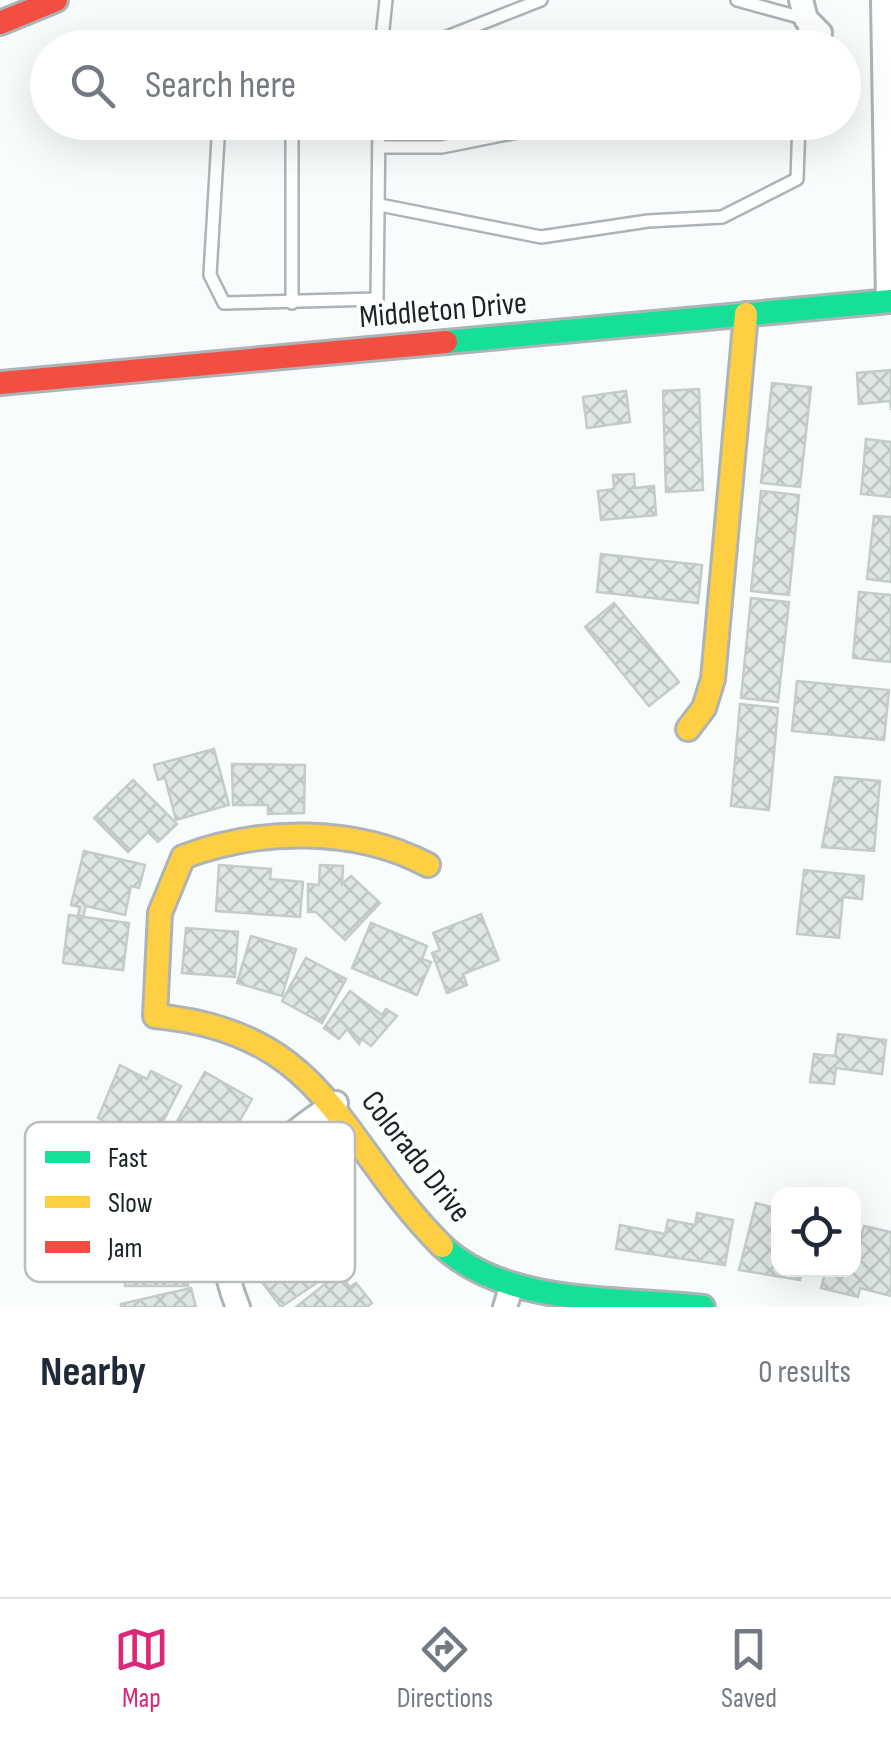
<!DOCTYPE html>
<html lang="en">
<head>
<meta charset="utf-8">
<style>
  :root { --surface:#fff; --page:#f2f2f3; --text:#1f2937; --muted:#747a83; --line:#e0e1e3; --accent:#db2777 }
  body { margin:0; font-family:"Sofia Sans Condensed",sans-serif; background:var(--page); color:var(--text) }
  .controls { position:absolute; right:30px; bottom:30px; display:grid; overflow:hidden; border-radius:20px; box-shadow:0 10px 40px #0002 }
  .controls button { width:90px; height:90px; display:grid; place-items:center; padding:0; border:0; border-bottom:2px solid var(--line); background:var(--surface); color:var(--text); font:50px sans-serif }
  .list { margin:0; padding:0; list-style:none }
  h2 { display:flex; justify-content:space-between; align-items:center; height:130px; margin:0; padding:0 40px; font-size:42px }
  h2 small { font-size:32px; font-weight:400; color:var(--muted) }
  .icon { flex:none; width:55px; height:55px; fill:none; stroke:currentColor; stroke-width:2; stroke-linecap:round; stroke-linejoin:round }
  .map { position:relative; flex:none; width:891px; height:1307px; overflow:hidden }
  .search { position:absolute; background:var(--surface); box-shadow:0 10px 40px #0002; left:30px; right:30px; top:30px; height:110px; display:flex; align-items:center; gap:25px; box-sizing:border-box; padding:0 35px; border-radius:55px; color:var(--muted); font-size:38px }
  .sheet { height:290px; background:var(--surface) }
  nav { display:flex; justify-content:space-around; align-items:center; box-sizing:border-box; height:140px; border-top:2px solid var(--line); background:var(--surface); font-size:28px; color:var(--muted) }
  nav a { display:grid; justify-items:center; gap:5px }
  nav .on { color:var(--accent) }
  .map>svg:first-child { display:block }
  .building { fill:url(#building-cross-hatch); stroke:#c4cbcb; stroke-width:2.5 }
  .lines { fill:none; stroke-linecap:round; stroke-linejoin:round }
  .lane-casing { stroke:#adb4b6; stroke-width:16 }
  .street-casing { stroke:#adb4b6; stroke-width:28 }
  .fast-casing { stroke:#adb4b6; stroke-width:28 }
  .slow-casing { stroke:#adb4b6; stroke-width:28 }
  .jam-casing { stroke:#adb4b6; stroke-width:28 }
  .lane { stroke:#feffff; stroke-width:11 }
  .street { stroke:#feffff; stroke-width:22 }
  .fast { stroke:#16e098; stroke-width:22 }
  .slow { stroke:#ffcf43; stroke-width:22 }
  .jam { stroke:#f24e42; stroke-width:22 }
  .labels { text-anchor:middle; stroke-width:8; stroke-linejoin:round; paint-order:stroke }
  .street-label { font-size:32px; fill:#192426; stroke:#fff }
  .key { fill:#fff; stroke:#babdbe; stroke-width:2.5 }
  .key-label { font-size:28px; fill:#192426 }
</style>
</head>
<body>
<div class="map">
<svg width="891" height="1307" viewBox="0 0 891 1307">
  <defs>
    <pattern id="building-cross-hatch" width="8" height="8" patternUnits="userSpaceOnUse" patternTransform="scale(2.5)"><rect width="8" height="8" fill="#dfe6e6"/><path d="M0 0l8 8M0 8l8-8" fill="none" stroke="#bfc5c5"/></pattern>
  </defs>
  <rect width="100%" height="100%" fill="#f8fcfd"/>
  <g class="building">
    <polygon points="891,370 891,410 890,401 859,404 857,373"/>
    <polygon points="772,383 811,387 800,487 761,483"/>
    <polygon points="699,389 703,490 666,492 663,391"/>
    <polygon points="626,391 630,422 587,428 583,397"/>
    <polygon points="866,439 891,442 891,497 861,494"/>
    <polygon points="634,474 635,488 654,486 656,515 601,520 598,491 614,489 613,475"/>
    <polygon points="761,491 799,495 789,595 751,591"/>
    <polygon points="874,516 891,517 891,582 867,579"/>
    <polygon points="601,554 702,565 698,603 597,592"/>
    <polygon points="859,592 891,595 891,662 853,658"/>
    <polygon points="751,598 789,602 778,702 741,698"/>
    <polygon points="614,603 679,682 649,706 585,627"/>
    <polygon points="797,681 889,690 884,740 792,731"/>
    <polygon points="740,704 778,708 769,810 731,806"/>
    <polygon points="214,749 229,805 176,820 165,778 158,780 154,765"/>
    <polygon points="232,764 305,765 304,813 268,814 268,805 233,805"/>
    <polygon points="835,777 880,781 874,851 822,847"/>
    <polygon points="133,780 177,824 158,842 148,832 128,852 94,818"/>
    <polygon points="84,851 145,865 139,888 131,886 125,915 86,906 83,917 78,915 80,907 71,905"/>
    <polygon points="219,865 271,869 270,879 303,882 300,917 216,911"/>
    <polygon points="320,865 343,866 342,884 351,876 380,903 345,940 316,912 308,912 308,884 319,885"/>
    <polygon points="804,870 864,876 862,899 843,897 839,938 797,934"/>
    <polygon points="481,914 499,960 463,974 467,985 447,993 432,953 440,950 433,933"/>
    <polygon points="69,915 129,923 123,970 63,963"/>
    <polygon points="371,923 427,946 422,959 431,962 417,995 352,968"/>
    <polygon points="186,928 238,932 235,977 182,973"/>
    <polygon points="251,936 296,949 282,996 237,983"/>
    <polygon points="306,958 346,979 322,1023 282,1001"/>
    <polygon points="350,991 382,1015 386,1009 397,1016 371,1046 362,1039 359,1044 347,1029 339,1039 324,1028"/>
    <polygon points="838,1034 886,1040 882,1074 836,1068 834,1084 810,1082 814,1054 835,1056"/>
    <polygon points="120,1065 147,1079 151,1071 181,1086 151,1145 98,1118"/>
    <polygon points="205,1072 252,1099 223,1150 176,1123"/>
    <polygon points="756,1203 778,1209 778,1270 802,1270 800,1280 739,1270"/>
    <polygon points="697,1213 733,1220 725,1265 616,1249 620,1225 665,1234 668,1220 695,1225"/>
    <polygon points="864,1226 891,1232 891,1296 860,1288 858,1297 821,1288 826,1270 854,1270 854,1235 861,1237"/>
    <polygon points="194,1234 194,1253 188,1253 188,1286 125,1286 125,1235"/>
    <polygon points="323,1237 343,1265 281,1307 255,1273 300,1241 306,1250"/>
    <polygon points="339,1273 350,1287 356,1283 372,1303 367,1307 296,1307"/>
    <polygon points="191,1288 196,1307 121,1307 121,1304"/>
  </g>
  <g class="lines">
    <g class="lane-casing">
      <g id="lane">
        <polyline points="737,0 806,19 802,48"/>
        <polyline points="381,48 386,0"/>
        <polyline points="419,48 541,0"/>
        <polyline points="219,122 210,275 224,303 377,299 379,122"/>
        <polyline points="292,122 292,303"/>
        <polyline points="380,147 442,147 567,122"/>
        <polyline points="380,205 541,237 648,221 722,217 797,179 799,122"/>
      </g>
    </g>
    <g class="street-casing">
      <g id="street">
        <polyline points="801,0 806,19 820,33"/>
        <polyline points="883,0 888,301"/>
        <path d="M 238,1307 C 198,1214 264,1148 336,1103"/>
        <polyline points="505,1307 512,1285"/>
      </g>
    </g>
    <g class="fast-casing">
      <g id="fast">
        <polyline points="446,342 891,301"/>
        <path d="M 442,1246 C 508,1307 620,1297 703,1307"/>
      </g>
    </g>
    <g class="slow-casing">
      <g id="slow">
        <polyline points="688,729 704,708 713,679 746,314"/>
        <path d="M 428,865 C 354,826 260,828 183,857 L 160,913 L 155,1016 C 328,1032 338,1142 442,1246"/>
      </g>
    </g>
    <g class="jam-casing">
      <g id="jam">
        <polyline points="0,23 56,0"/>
        <polyline points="0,383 446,342"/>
      </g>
    </g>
    <use href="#lane" class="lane"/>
    <use href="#street" class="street"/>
    <use href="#fast" class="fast"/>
    <use href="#slow" class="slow"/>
    <use href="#jam" class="jam"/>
  </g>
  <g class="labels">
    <g class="street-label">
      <text transform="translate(443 309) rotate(-5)" y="11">Middleton Drive</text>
      <text transform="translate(417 1156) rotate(52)" y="11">Colorado Drive</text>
    </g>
  </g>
  <rect x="25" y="1122" width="330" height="160" rx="15" class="key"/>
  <rect x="45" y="1151" width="45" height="12" fill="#16e098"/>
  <rect x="45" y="1196" width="45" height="12" fill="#ffcf43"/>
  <rect x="45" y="1241" width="45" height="12" fill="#f24e42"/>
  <g class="key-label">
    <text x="108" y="1167">Fast</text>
    <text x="108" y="1212">Slow</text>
    <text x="108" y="1257">Jam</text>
  </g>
</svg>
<div class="controls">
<button><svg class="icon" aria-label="locate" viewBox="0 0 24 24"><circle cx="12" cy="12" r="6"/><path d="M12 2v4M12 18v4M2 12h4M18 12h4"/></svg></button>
</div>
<div class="search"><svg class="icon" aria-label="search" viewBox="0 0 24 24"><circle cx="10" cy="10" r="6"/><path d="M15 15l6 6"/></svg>Search here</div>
</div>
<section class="sheet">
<h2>Nearby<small>0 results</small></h2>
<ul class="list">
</ul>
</section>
<nav>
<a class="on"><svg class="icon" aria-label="map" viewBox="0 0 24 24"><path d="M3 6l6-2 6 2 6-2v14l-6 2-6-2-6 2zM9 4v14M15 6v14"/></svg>Map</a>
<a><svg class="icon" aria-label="directions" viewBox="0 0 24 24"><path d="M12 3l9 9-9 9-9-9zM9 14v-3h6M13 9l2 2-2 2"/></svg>Directions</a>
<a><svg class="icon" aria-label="saved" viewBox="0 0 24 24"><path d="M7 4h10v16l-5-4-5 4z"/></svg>Saved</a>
</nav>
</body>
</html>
